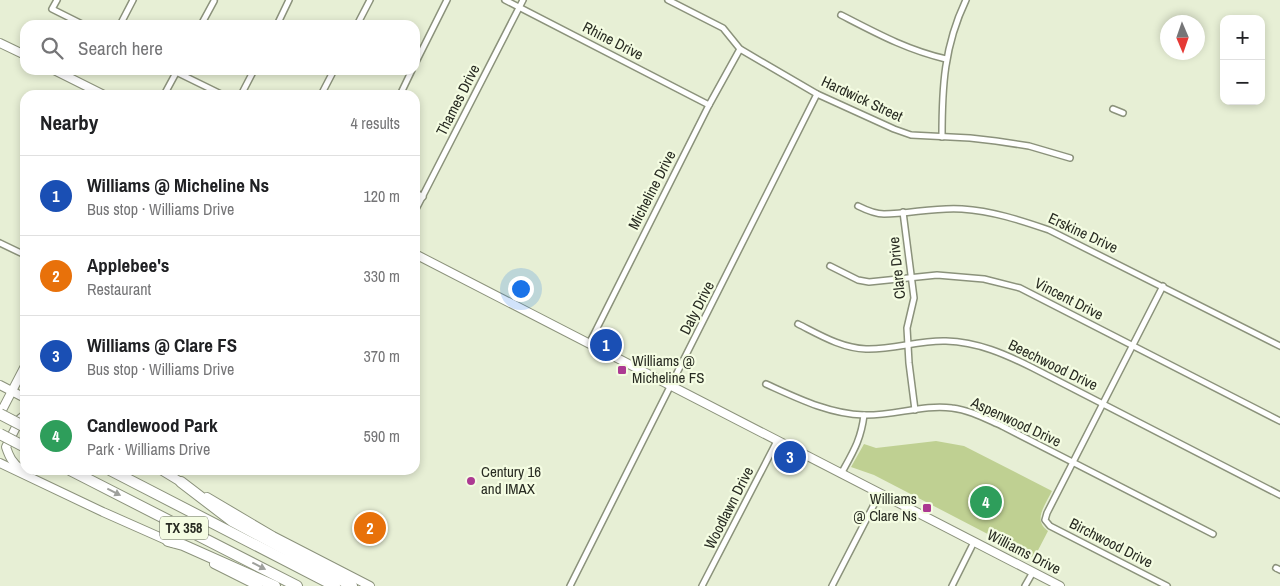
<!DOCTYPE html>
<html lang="en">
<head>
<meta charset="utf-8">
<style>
  :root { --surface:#fff; --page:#f2f2f2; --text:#202124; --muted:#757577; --line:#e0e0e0; --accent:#ac3992 }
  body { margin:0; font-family:"Archivo Narrow",sans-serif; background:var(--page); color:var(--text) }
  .controls { position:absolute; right:15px; top:15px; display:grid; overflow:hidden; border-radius:10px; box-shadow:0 2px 8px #0003 }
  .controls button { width:45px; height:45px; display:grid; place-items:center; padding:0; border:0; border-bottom:1px solid var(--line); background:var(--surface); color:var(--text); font:25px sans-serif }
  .compass { position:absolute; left:1160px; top:15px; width:45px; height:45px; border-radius:50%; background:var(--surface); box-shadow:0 2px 8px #0003; rotate:178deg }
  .you { position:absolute; left:520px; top:288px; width:18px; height:18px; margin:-12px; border:4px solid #fff; border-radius:50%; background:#1a73e8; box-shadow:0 0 0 8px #1a73e833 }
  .badge { display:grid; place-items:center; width:32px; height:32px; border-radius:50%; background:var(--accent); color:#fff; font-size:16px; font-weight:700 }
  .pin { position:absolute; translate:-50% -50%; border:2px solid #fff; box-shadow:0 1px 5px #0006 }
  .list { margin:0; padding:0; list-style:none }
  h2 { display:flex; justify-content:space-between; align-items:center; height:65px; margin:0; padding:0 20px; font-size:21px }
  h2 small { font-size:16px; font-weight:400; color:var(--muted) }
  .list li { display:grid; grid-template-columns:32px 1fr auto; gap:15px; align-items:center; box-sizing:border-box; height:80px; padding:0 20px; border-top:1px solid var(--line) }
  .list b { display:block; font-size:19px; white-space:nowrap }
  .list p { margin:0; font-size:16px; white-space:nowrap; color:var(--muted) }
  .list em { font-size:16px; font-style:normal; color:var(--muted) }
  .icon { flex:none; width:28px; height:28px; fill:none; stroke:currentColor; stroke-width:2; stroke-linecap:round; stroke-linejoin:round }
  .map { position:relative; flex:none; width:1280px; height:586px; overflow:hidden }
  .search { position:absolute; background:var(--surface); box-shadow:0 2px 8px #0003; left:20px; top:20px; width:400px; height:55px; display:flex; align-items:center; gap:12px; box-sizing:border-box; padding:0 18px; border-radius:15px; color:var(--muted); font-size:19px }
  .panel { position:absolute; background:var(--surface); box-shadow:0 2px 8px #0003; left:20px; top:90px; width:400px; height:385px; border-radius:15px }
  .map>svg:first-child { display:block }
  .green { fill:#bfd092 }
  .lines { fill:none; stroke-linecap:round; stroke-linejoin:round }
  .street-casing { stroke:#8b927b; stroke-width:8 }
  .secondary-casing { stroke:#8b927b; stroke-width:10 }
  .highway-casing { stroke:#8b927b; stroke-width:12 }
  .street { stroke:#fff; stroke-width:5 }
  .secondary { stroke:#fff; stroke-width:8 }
  .highway { stroke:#fff; stroke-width:10 }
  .highway-bridge-casing { stroke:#8b927b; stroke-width:12; stroke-linecap:butt }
  .highway-bridge { stroke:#fff; stroke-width:10 }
  .oneway { fill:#9ea09c }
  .poi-dot { fill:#ac3992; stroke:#f4fce2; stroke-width:2 }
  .labels { text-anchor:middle; stroke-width:4.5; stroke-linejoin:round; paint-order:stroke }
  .shield { fill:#f4fce2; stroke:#656a5c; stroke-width:1 }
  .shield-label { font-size:14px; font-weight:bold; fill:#282b22 }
  .street-label { font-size:15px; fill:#282b22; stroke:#f4fce2 }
  .poi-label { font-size:15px; fill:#282b22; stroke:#f4fce2; text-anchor:start }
</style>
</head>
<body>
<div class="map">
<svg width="1280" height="586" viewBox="0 0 1280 586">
  <rect width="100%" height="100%" fill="#e7efd5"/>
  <path class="green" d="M 936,441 L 964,446 L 1052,491 C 1046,504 1032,520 1048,531 L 1034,558 L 874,475 L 851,467 L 864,444 L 876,448 Z"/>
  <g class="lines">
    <g class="street-casing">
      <g id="street">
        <polyline points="57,0 52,9 84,25"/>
        <polyline points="505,0 709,105"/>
        <polyline points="668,0 723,28 740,49 817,94 894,129 911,135 970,138 996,141 1029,146 1070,158"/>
        <path d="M 841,15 C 876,33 907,50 946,59"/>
        <polyline points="120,25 133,0"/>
        <polyline points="201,25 214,1"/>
        <polyline points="277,25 289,0"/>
        <polyline points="357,25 370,0"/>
        <polyline points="415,64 447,0"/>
        <polyline points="172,70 223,95"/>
        <polyline points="164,95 177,71"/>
        <polyline points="241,95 254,70"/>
        <polyline points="321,95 334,70"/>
        <polyline points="400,95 412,70"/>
        <polyline points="1113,109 1123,113"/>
        <path d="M 942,137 C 942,87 944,46 966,0"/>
        <polyline points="415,192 423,197"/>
        <path d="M 858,206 C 866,210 875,214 884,214 C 910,214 935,207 962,209 C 992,211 1020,220 1049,230 L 1280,346"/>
        <polyline points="415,211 523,0"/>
        <polyline points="903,212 914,298 907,328 909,363 915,410"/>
        <polyline points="0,243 25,255"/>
        <polyline points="830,266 858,280 869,282 937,275 984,279 1020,288 1280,421"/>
        <polyline points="1163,286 1047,513 1045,520 1050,526 1167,586"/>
        <path d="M 798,324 C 820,335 841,348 866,349 C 893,350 919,340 946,341 C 978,342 1005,354 1033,368 L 1280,495"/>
        <polyline points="589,344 709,105 740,49"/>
        <path d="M 766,384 C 797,398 829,414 864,415 C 893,416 924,404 952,408 C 970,410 986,419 1002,426 L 1213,534"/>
        <path d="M 841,474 C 853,452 861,440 864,415"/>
        <polyline points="1276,568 1280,570"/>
        <polyline points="570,586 817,94"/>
        <polyline points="702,586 777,441"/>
        <polyline points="832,586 880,493"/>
        <polyline points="952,586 974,542"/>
        <polyline points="1025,586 1033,572"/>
      </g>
    </g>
    <g class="secondary-casing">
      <g id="secondary">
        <polyline points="0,43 25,55"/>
        <polyline points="54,70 104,95"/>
        <polyline points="415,254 1060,586"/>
        <polyline points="0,385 25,398"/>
        <polyline points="0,414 25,366"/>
        <polyline points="0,463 103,512 173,543"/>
        <path d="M 21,469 C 12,463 9,456 6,447 L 20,419 L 25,415"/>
        <polyline points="161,470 184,484"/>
        <polyline points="207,497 273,536 370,586"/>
        <polyline points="214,564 258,586"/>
      </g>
    </g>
    <g class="highway-casing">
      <g id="highway">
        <polyline points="70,470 297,586"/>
        <polyline points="110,470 335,586"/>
        <polyline points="181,482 232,521 352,586"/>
        <polyline points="168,541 183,545 275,586"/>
      </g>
    </g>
    <use href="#street" class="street"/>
    <use href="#secondary" class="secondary"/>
    <use href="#highway" class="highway"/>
    <g class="highway-bridge-casing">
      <g id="highway-bridge">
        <polyline points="0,414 25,427"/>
        <polyline points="0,434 25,447"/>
      </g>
    </g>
    <use href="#highway-bridge" class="highway-bridge"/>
  </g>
  <defs><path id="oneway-solid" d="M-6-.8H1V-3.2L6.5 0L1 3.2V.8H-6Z" transform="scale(1.25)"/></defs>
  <g class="oneway">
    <use href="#oneway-solid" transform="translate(114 492) rotate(27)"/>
    <use href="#oneway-solid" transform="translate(259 566) rotate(27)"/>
  </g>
  <g class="poi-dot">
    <rect x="617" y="365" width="10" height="10" rx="2.5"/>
    <circle cx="471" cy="481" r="5"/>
    <rect x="922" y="503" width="10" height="10" rx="2.5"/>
  </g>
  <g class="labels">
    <rect class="shield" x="160" y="516.5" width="48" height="23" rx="4"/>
    <g class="shield-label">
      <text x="184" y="533">TX 358</text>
    </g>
    <g class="street-label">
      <text transform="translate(613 41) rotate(27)" y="5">Rhine Drive</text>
      <text transform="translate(862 99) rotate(25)" y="5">Hardwick Street</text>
      <text transform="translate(458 100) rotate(-63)" y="5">Thames Drive</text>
      <text transform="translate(652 190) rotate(-63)" y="5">Micheline Drive</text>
      <text transform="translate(1083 233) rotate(25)" y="5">Erskine Drive</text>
      <text transform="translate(897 268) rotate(-96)" y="5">Clare Drive</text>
      <text transform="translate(1069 299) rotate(27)" y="5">Vincent Drive</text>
      <text transform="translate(697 308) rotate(-63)" y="5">Daly Drive</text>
      <text transform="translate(1053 365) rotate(26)" y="5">Beechwood Drive</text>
      <text transform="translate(1016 422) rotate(25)" y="5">Aspenwood Drive</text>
      <text transform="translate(729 508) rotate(-63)" y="5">Woodlawn Drive</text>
      <text transform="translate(1111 543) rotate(27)" y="5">Birchwood Drive</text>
      <text transform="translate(1024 552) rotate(27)" y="5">Williams Drive</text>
    </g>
    <g class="poi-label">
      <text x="632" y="366">Williams @<tspan x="632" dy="17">Micheline FS</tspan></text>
      <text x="481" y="477">Century 16<tspan x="481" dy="17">and IMAX</tspan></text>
      <text x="917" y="504" text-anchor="end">Williams<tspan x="917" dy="17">@ Clare Ns</tspan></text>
    </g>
  </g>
</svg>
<div class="controls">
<button>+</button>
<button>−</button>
</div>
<svg class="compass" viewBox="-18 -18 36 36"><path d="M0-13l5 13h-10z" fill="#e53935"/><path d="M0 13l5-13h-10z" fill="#757577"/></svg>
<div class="you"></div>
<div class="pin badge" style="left:606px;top:345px;background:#1a4fb4">1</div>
<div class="pin badge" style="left:370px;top:528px;background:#e8710a">2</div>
<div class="pin badge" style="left:790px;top:457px;background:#1a4fb4">3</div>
<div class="pin badge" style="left:986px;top:502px;background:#2e9e5b">4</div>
<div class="search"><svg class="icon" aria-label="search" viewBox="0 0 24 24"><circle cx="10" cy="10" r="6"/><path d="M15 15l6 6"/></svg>Search here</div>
<section class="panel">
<h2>Nearby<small>4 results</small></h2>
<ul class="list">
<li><span class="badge" style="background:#1a4fb4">1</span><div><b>Williams @ Micheline Ns</b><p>Bus stop · Williams Drive</p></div><em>120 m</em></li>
<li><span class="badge" style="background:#e8710a">2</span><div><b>Applebee's</b><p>Restaurant</p></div><em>330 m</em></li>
<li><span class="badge" style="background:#1a4fb4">3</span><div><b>Williams @ Clare FS</b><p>Bus stop · Williams Drive</p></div><em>370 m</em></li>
<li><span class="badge" style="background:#2e9e5b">4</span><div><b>Candlewood Park</b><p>Park · Williams Drive</p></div><em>590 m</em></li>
</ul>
</section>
</div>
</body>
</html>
